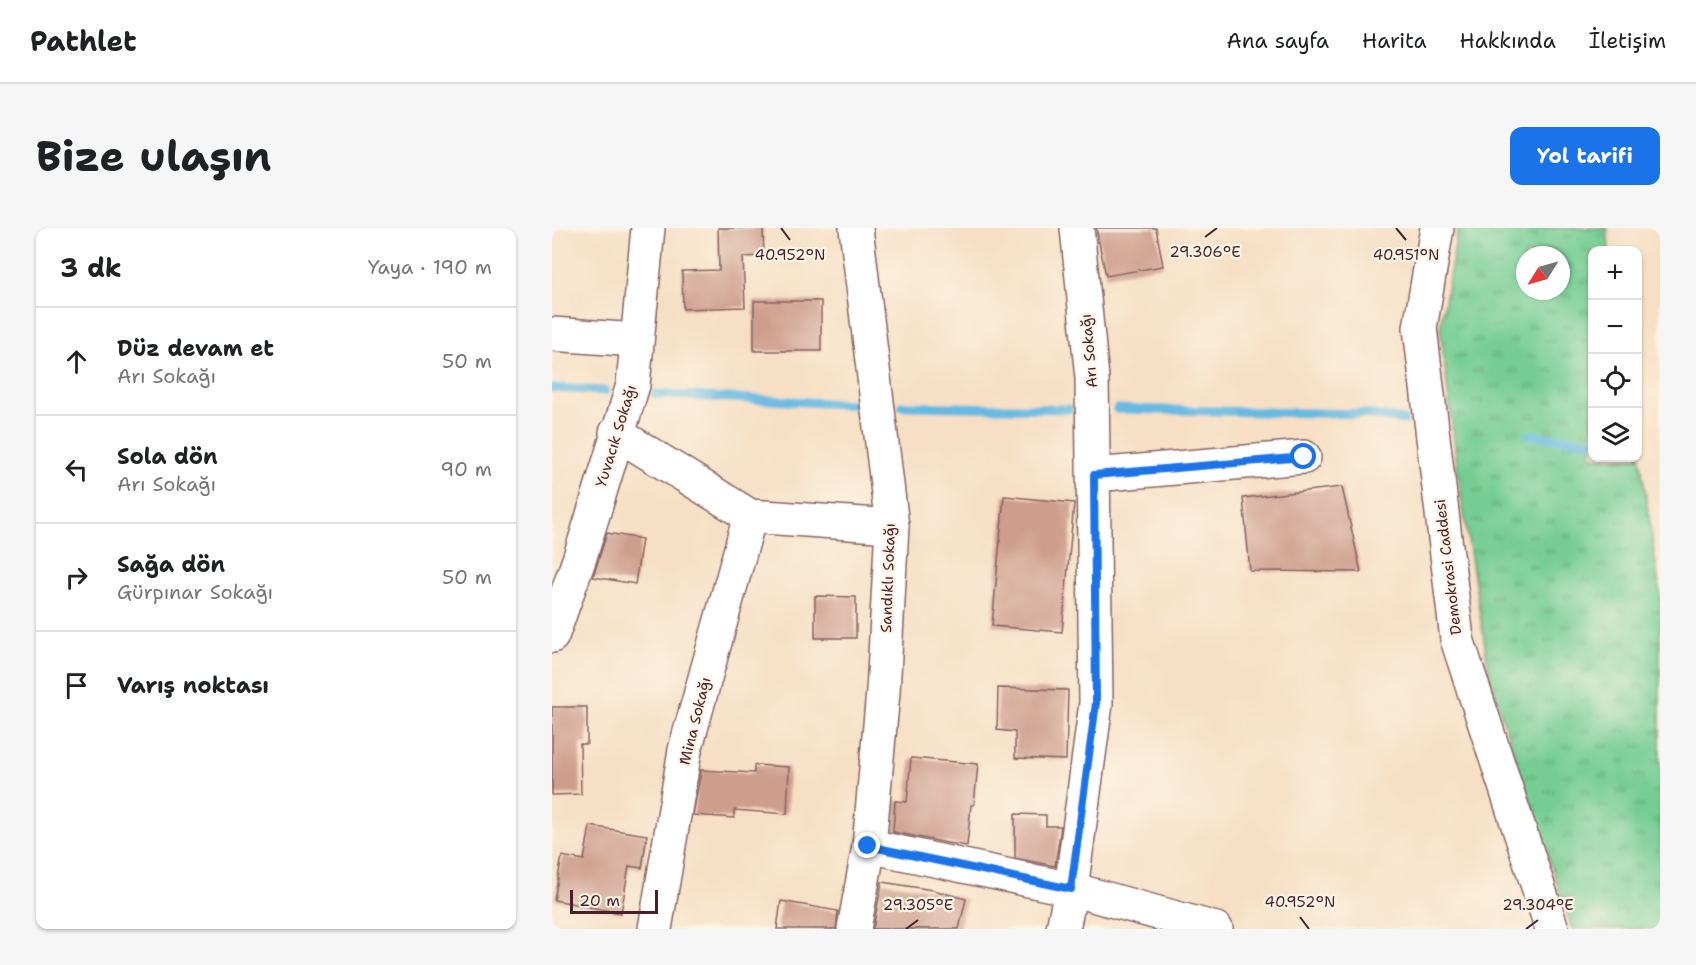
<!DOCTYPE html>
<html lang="tr">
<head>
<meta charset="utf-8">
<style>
  :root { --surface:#fff; --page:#f6f6f6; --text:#202124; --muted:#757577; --line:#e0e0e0; --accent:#1a73e8 }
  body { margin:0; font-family:"Shantell Sans",sans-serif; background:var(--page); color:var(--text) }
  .controls { position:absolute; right:18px; top:18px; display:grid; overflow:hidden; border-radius:12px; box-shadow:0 2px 4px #0004 }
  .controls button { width:54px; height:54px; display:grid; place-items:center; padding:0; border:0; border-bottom:2px solid var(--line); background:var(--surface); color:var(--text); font:30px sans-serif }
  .compass { position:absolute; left:964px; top:18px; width:54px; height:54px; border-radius:50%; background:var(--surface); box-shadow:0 2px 4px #0004; rotate:233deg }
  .scale { position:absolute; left:18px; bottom:15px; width:88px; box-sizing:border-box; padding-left:6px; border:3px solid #4a1f2b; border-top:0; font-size:16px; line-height:21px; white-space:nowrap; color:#4a1f2b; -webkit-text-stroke:4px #fcf5e5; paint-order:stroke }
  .stop { position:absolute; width:18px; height:18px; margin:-14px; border:4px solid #1a73e8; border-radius:50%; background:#fff }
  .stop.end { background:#1a73e8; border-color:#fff; box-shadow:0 2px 6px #0008 }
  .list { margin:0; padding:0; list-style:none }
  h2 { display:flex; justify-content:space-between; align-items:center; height:78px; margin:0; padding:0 24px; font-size:26px }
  h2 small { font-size:20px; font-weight:400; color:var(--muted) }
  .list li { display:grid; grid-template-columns:39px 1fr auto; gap:18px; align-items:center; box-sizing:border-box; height:108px; padding:0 24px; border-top:2px solid var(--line) }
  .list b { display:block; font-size:22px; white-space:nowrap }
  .list p { margin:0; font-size:20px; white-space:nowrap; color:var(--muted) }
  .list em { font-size:20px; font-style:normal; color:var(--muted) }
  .icon { flex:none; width:33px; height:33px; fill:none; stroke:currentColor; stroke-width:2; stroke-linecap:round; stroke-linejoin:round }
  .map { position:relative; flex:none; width:1108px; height:701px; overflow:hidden; border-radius:12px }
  header { display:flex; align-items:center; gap:36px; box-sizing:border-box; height:84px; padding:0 30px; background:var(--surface); border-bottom:2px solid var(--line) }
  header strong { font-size:28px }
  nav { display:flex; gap:33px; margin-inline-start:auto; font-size:21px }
  .intro { display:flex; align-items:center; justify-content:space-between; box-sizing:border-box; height:144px; padding:0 36px }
  h1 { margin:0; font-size:42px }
  .button { padding:15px 27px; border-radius:12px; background:var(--accent); color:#fff; font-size:21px; font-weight:700 }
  main { display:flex; gap:36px; padding:0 36px }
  aside { flex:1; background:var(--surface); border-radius:12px; box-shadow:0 2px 4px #0004 }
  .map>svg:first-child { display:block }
  .grass { fill:url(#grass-tufts); stroke:#60765f; stroke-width:1.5; fill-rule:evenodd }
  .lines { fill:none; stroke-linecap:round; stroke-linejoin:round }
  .stream { stroke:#66b9e2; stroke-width:9 }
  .building { fill:#ce9d8c }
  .minor-casing { stroke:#866261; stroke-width:36 }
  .minor { stroke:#fff; stroke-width:33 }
  .route { stroke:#1a73e8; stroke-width:8 }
  .ticks { fill:none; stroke:#4a1f2b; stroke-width:2 }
  .labels { text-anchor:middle; stroke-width:4.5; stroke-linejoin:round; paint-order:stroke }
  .street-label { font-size:15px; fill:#4a1f2b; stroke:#fcf5e5 }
  .ticks-label { font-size:15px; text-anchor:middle; fill:#4a1f2b; stroke:#fcf5e5; stroke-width:4.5; stroke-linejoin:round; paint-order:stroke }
</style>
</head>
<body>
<header>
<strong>Pathlet</strong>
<nav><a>Ana sayfa</a><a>Harita</a><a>Hakkında</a><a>İletişim</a></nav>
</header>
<div class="intro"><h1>Bize ulaşın</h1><a class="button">Yol tarifi</a></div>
<main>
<aside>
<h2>3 dk<small>Yaya · 190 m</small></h2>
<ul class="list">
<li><svg class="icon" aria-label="ahead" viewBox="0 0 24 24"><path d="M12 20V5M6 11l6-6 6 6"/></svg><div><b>Düz devam et</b><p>Arı Sokağı</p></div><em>50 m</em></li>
<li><svg class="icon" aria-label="left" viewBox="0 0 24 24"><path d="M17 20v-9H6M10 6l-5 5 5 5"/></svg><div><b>Sola dön</b><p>Arı Sokağı</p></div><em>90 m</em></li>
<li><svg class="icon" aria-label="right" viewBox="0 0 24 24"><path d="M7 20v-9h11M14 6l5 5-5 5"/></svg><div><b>Sağa dön</b><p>Gürpınar Sokağı</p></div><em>50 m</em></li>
<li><svg class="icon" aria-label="arrive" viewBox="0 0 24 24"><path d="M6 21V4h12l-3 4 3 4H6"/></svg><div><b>Varış noktası</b></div></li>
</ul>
</aside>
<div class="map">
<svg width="1108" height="701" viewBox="0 0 1108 701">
  <defs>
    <pattern id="grass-tufts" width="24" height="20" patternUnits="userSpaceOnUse" patternTransform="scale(1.5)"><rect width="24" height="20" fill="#75cd93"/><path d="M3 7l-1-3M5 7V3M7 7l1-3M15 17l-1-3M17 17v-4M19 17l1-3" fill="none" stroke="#62a678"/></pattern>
  </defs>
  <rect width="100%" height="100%" fill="#fcf5e5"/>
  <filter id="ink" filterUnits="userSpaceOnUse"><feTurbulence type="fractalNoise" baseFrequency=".0167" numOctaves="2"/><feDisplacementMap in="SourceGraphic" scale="12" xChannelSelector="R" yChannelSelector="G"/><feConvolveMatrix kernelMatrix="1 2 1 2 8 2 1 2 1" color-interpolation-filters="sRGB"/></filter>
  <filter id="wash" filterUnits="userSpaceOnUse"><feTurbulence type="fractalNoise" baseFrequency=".008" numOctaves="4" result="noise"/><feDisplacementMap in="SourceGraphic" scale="24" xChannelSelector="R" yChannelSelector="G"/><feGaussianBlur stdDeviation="1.35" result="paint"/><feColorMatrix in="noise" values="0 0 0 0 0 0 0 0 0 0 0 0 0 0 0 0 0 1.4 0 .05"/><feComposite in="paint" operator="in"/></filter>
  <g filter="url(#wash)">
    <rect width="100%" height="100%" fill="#f6dfc4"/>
    <path class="grass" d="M 906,0 L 1055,0 L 1057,22 L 1040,22 L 1040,230 L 1086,230 L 1086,214 L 1108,365 L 1108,701 L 1020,701 L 939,455 L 908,261 L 888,100 ZM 973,27 L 1009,27 L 1009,63 L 973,63 Z"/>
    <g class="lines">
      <g class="stream">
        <polyline points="0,160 53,163"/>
        <polyline points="103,166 309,177"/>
        <polyline points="350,178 517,181"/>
        <polyline points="565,181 814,186 852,192"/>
        <polyline points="977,207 1040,214"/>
      </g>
    </g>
    <g id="blocks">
      <g class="building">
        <polygon points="166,0 211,0 212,28 191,29 193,79 131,81 130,43 167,42"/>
        <polygon points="544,0 604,0 611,38 554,48"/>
        <rect x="202" y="73" width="67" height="50"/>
        <polygon points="790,259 809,344 698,343 691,270"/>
        <polygon points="452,268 522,275 510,404 440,398"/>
        <polygon points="55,305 90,311 83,356 41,349"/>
        <polygon points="263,368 304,369 304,410 263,410"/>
        <polygon points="446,460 516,462 514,532 463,530 463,504 445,502"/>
        <polygon points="0,479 35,479 35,516 28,516 29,566 0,567"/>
        <polygon points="359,530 426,536 422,577 419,577 415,618 395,615 341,604 343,573 355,574"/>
        <polygon points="202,537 237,539 235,586 182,582 182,590 141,587 149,542 202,545"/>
        <polygon points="463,586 494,587 494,598 509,598 503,638 463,630"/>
        <polygon points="38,598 95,607 90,640 77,638 69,685 2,672 10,628 32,632"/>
        <polygon points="330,654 381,662 414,671 407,701 321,701"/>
        <polygon points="229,673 286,683 284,701 225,701"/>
      </g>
    </g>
  </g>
  <g filter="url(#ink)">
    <use href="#blocks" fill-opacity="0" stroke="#866261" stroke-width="1.5"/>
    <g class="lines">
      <g class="minor-casing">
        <g id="minor">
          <polyline points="885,0 868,100 905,411 1000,701"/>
          <polyline points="0,106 85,112"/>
          <polyline points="64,205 198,288 340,298"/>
          <polyline points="542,247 752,229"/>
          <polyline points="0,408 28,329 81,157 96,0"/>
          <polyline points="317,618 519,661 664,701"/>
          <polyline points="103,701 133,522 198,288"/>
          <polyline points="302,701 317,618 331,464 340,298 304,0"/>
          <polyline points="511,701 519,661 544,475 540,150 525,0"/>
        </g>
      </g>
      <use href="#minor" class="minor"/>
    </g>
  </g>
  <g class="lines" filter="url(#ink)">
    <polyline class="route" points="316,618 519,661 544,475 542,247 752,229"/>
  </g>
  <path class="ticks" d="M 229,0 L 238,12M 844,0 L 854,12M 653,9 L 665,0M 748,689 L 757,701M 354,701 L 366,692M 974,701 L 986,692"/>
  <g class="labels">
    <g class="street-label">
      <text transform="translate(537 123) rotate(-95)" y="5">Arı Sokağı</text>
      <text transform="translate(64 208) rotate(-73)" y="5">Yuvacık Sokağı</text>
      <text transform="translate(896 339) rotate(-97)" y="5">Demokrasi Caddesi</text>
      <text transform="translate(336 350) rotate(-88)" y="5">Sandıklı Sokağı</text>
      <text transform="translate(143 493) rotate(-76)" y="5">Mina Sokağı</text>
    </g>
  </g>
  <g class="ticks-label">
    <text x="653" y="29">29.306°E</text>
    <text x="238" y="32">40.952°N</text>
    <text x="854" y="32">40.951°N</text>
    <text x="748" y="679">40.952°N</text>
    <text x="366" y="682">29.305°E</text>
    <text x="986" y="682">29.304°E</text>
  </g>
</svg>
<div class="controls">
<button>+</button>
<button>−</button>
<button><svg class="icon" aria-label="locate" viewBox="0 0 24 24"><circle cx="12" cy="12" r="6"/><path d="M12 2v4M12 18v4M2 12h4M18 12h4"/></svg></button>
<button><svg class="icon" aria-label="layers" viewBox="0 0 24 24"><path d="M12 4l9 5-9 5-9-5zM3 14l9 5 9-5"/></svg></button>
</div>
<svg class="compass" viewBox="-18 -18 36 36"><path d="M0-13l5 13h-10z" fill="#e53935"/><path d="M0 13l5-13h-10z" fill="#757577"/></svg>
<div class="scale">20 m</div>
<div class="stop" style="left:752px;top:229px"></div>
<div class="stop end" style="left:316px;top:618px"></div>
</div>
</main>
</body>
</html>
